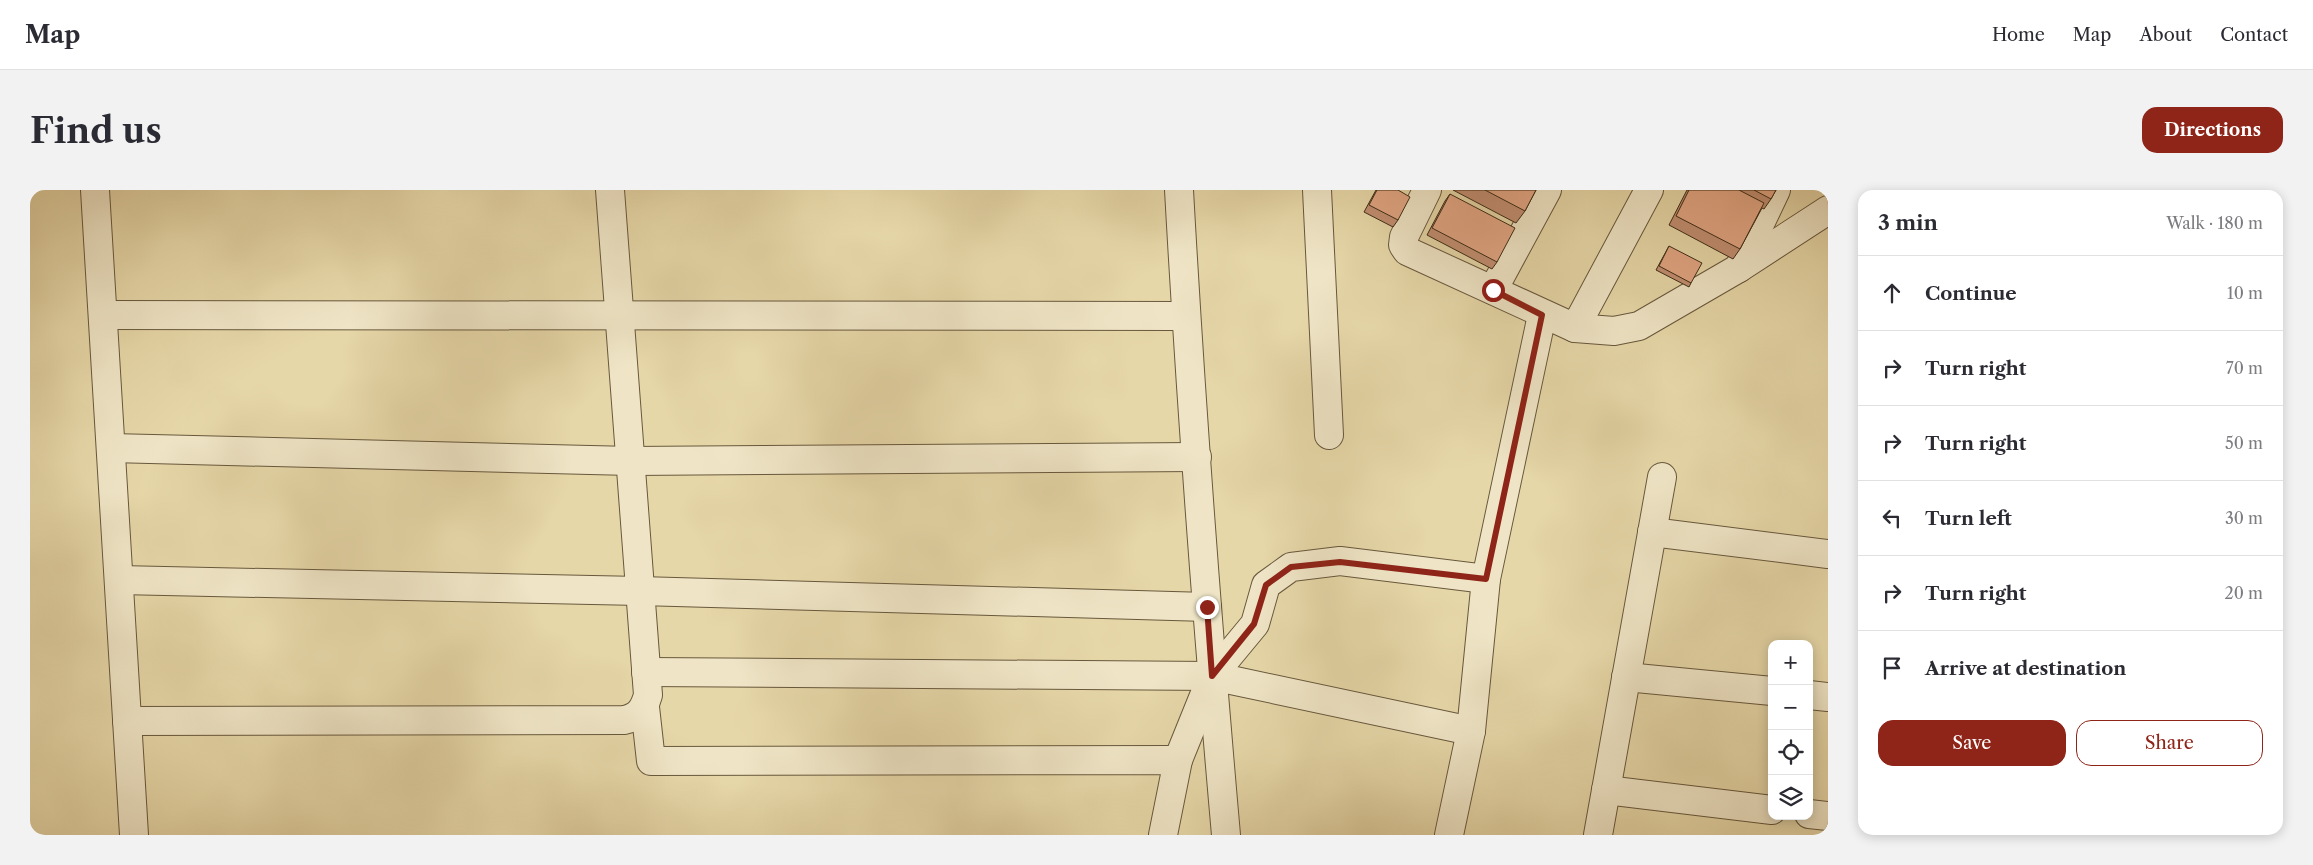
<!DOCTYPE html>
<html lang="en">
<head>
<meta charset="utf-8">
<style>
  :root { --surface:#fff; --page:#f2f2f3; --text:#2b2b33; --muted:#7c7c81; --line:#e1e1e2; --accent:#8f2418 }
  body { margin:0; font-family:"Libre Caslon Text",serif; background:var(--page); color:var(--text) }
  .controls { position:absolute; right:15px; bottom:15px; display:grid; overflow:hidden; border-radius:10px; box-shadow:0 2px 12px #0003 }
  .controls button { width:45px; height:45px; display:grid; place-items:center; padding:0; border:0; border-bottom:1px solid var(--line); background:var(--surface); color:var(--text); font:25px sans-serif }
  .stop { position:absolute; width:15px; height:15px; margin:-11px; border:4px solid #8f2418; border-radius:50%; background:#fff }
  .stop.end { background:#8f2418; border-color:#fff; box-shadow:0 1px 5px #0008 }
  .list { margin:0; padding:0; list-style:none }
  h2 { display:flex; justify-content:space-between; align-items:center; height:65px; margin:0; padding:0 20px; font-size:21px }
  h2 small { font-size:16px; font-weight:400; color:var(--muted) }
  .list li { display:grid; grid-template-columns:32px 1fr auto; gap:15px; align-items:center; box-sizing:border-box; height:75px; padding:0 20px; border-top:1px solid var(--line) }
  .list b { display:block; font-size:19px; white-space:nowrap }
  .list em { font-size:16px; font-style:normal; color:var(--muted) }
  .actions { display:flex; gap:10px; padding:15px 20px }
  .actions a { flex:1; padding:11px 0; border:1px solid var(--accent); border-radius:15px; text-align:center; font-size:18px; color:var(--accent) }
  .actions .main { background:var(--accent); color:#fff }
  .icon { flex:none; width:28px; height:28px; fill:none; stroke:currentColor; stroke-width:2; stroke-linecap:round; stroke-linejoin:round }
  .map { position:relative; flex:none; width:1798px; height:645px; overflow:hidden; border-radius:15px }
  header { display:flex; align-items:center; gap:30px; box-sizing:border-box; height:70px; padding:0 25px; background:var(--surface); border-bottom:1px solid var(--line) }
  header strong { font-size:24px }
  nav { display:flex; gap:28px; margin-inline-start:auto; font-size:18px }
  .intro { display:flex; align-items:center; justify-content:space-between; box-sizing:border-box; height:120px; padding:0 30px }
  h1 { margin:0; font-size:35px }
  .button { padding:12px 22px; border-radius:15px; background:var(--accent); color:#fff; font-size:18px; font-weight:700 }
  main { display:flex; gap:30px; padding:0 30px }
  aside { flex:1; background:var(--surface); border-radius:15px; box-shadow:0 2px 12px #0003 }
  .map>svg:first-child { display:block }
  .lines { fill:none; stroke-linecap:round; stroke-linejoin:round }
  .minor-casing { stroke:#68583d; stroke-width:30 }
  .minor { stroke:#efe5c6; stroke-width:28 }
  .wall { fill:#c28f72; stroke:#3e2e19 }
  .building { fill:#e1a684; stroke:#3e2e19 }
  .route { stroke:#8f2418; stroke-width:6 }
</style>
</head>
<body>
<header>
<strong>Map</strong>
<nav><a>Home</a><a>Map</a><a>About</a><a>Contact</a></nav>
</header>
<div class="intro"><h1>Find us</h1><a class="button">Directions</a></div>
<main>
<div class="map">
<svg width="1798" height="645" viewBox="0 0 1798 645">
  <rect width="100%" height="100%" fill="#e6d7a8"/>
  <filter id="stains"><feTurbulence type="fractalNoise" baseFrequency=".004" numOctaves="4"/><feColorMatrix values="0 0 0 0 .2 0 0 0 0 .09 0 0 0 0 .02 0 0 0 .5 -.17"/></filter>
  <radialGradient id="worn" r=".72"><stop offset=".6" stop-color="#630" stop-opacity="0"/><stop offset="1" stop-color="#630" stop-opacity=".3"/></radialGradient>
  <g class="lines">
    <g class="minor-casing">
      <g id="minor">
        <polyline points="65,0 104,645"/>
        <path d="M 1149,0 C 1161,215 1177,430 1196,645"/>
        <polyline points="1287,0 1299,245"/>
        <polyline points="1397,0 1374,47 1373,55 1377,61 1545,138 1619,0"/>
        <polyline points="1709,78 1746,0"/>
        <polyline points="1463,100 1517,0"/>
        <polyline points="73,125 1156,126"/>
        <polyline points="1545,138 1584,141 1609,136 1709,78 1798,20"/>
        <polyline points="81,258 601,271 1167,267"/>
        <polyline points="1622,342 1798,364"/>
        <polyline points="89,390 610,401 1177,417"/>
        <polyline points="616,482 1182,486 1441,541"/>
        <polyline points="1596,487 1742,501"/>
        <polyline points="1779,505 1798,507"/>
        <polyline points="615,517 621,571 1148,570 1133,645"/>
        <path d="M 97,531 L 594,530 C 609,527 614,519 618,505 L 580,0"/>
        <polyline points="1148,570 1182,486 1225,434 1236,395 1261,377 1310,371 1456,389"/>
        <polyline points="1576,600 1742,620"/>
        <polyline points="1779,624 1798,626"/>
        <polyline points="1419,645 1441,541 1456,389 1512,125"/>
        <polyline points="1568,645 1632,287"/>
      </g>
    </g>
    <use href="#minor" class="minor"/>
  </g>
  <g class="wall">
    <polygon points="1346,0 1368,0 1368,30 1363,37 1334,22"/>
    <polygon points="1423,0 1506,0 1495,21 1486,33"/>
    <polygon points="1657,0 1746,0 1741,9 1734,19 1732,18 1710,59 1703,69 1639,35"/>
    <polygon points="1420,4 1467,72 1462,79 1397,45 1415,11"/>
    <polygon points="1639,56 1661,93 1659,97 1626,80"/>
  </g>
  <g class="building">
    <polygon points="1347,0 1368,0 1380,7 1368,30 1339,15"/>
    <polygon points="1455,0 1506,0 1495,21"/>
    <polygon points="1659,0 1709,0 1734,13 1710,59 1646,26"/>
    <polygon points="1724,0 1746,0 1741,9"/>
    <polygon points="1420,4 1485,38 1467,72 1402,38"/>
    <polygon points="1639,56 1672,73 1661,93 1629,76"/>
  </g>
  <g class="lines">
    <polyline class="route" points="1177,417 1182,486 1224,434 1236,395 1261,377 1310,372 1456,389 1512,125 1463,100"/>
  </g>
  <rect width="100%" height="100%" filter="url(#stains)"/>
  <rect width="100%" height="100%" fill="url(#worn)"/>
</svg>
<div class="controls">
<button>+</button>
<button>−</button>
<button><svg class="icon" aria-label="locate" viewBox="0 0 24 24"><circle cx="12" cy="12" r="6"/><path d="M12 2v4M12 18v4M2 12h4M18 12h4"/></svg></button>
<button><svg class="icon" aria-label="layers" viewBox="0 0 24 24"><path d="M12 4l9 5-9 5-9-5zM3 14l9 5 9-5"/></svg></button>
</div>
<div class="stop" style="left:1463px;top:100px"></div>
<div class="stop end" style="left:1177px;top:417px"></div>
</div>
<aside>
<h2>3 min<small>Walk · 180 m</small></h2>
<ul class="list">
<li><svg class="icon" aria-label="ahead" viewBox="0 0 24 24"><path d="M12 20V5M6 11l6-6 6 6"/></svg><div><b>Continue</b></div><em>10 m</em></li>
<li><svg class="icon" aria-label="right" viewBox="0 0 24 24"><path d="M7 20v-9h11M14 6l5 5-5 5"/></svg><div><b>Turn right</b></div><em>70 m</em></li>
<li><svg class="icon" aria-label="right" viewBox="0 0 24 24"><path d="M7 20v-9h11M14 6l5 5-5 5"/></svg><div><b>Turn right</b></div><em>50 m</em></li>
<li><svg class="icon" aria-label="left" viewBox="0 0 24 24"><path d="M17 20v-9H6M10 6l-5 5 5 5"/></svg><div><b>Turn left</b></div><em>30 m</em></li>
<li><svg class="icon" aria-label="right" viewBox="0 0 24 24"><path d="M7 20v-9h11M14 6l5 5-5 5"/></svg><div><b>Turn right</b></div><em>20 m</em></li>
<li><svg class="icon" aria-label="arrive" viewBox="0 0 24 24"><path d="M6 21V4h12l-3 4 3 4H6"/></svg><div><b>Arrive at destination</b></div></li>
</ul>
<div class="actions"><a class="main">Save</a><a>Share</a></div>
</aside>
</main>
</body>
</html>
